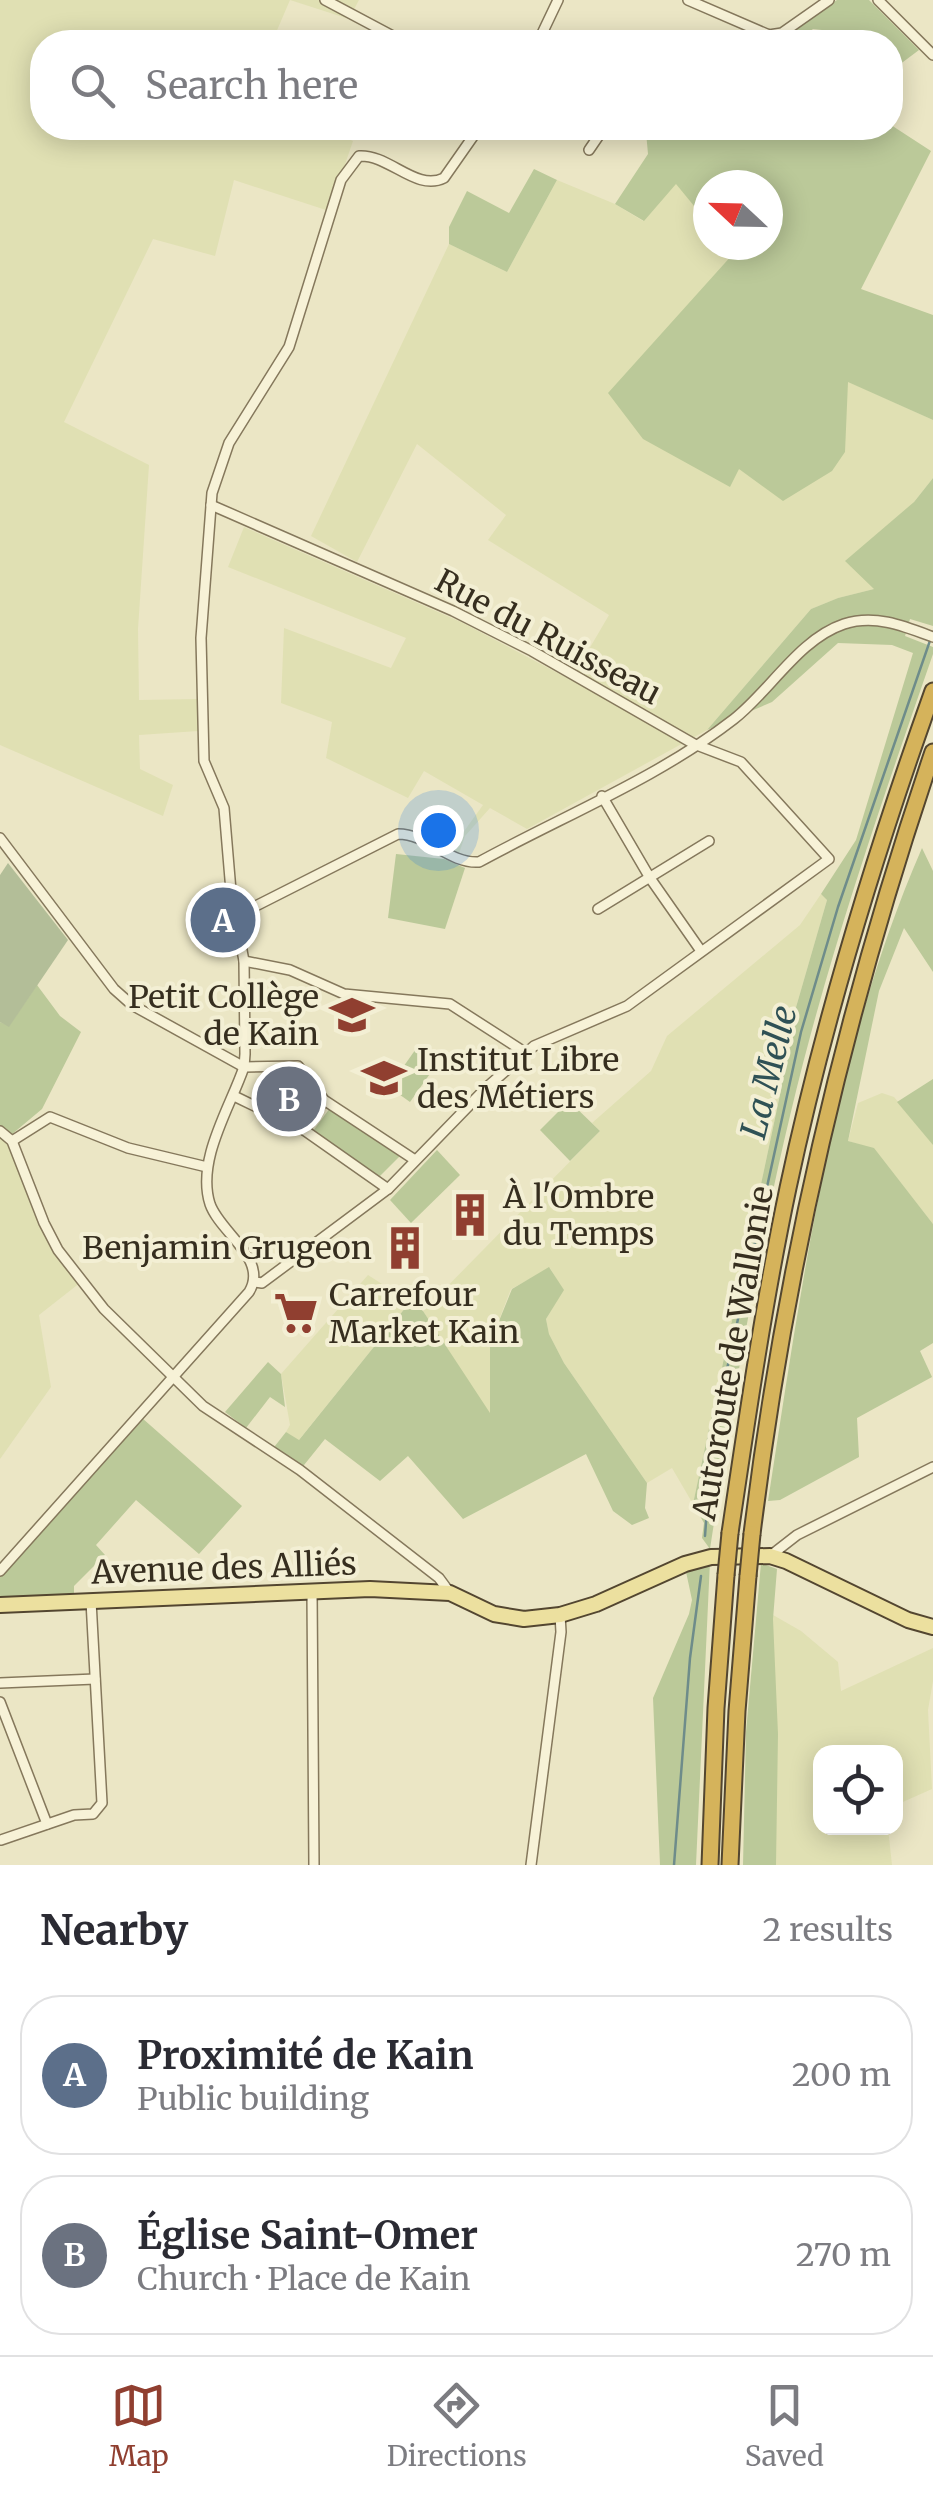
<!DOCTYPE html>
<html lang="en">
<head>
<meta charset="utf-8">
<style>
  :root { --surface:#fff; --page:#f2f2f3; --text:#2b2b33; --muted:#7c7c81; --line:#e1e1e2; --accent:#903f30 }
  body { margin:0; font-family:Merriweather,serif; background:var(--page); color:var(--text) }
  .controls { position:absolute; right:30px; bottom:30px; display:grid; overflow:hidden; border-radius:20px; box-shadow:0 5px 25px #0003 }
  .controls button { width:90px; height:90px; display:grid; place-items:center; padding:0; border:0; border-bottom:2px solid var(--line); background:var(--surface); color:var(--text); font:50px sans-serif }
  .compass { position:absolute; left:693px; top:170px; width:90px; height:90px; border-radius:50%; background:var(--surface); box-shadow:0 5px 25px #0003; rotate:292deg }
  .you { position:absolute; left:438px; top:830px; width:35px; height:35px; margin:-25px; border:8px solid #fff; border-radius:50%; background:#1a73e8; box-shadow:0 0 0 15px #1a73e833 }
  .badge { display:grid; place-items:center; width:65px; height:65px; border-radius:50%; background:var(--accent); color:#fff; font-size:32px; font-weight:700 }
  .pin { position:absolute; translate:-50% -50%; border:5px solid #fff; box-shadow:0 2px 10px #0006 }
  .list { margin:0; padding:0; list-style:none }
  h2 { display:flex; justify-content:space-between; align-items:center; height:130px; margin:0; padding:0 40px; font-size:42px }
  h2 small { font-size:32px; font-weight:400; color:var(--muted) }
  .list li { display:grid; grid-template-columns:65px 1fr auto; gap:30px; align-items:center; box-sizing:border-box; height:160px; margin:0 20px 20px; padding:0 20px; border:2px solid var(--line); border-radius:40px }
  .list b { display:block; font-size:38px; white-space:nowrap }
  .list p { margin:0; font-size:32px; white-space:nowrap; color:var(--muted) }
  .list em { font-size:32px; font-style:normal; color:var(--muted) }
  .icon { flex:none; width:55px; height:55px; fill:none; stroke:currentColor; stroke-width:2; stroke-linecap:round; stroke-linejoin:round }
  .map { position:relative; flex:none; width:933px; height:1865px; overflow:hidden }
  .search { position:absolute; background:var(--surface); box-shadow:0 5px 25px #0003; left:30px; right:30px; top:30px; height:110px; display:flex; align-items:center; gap:25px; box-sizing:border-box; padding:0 35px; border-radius:40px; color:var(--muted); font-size:38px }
  .sheet { height:490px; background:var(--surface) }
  nav { display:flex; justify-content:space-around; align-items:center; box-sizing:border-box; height:140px; border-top:2px solid var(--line); background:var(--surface); font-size:28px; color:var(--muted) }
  nav a { display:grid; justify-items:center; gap:5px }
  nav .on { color:var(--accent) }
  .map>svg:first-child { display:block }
  .farmland { fill:#e0e0b3 }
  .green { fill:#bbc999 }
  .cemetery { fill:#b3be98 }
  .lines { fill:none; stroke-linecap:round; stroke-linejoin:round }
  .stream { stroke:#6e8c8a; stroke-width:2.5 }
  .minor-casing { stroke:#85785c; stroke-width:12 }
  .primary-casing { stroke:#534630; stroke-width:18 }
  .motorway-casing { stroke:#534630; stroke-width:19 }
  .minor { stroke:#f7f2d7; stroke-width:9 }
  .primary { stroke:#ece09f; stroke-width:14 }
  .motorway { stroke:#d5b35b; stroke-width:15 }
  .motorway-bridge-casing { stroke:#534630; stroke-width:19; stroke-linecap:butt }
  .motorway-bridge { stroke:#d5b35b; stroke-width:15 }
  .labels { text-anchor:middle; stroke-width:8; stroke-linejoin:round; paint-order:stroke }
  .street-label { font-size:32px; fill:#362e1f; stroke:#f3efd4 }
  .poi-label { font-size:32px; fill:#362e1f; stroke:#f3efd4; text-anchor:start }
  .water-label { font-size:35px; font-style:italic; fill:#2f5155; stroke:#f3efd4 }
</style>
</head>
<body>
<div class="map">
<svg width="933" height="1865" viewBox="0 0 933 1865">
  <rect width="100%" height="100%" fill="#ebe6c5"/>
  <g class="farmland">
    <polygon points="0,0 359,0 349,19 290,0 272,42 42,42 42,128 323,128 353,141 329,211 234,180 215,256 153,239 64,422 149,465 138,629 139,700 197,699 198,731 139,735 140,769 173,785 163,816 0,745"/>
    <polygon points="557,180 615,204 643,221 676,183 708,223 708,245 726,245 733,254 729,487 738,469 847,381 933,420 933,478 914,502 874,589 838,598 811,609 707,730 527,829 490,808 465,836 455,865 444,859 483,805 424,771 408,798 326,758 332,722 281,703 284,628 391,668 406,638 228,567 244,527 461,622 571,680 609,615 488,540 506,515 417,444 357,562 311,536 449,244 507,272"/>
    <polygon points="821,894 827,900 775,1080 781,1090 693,1504 672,1468 647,1483 564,1363 549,1334 546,1319 563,1290 550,1268 511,1289 490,1343 490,1415 423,1311 600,1131 592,1123 651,1071 667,1036 800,925"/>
    <polygon points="882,1093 894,1097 933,1144 933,1224 874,1149 848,1141 858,1103"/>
    <polygon points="0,1133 12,1141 58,1250 81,1282 39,1315 51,1387 0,1459"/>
    <polygon points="368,1275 410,1302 298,1441 286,1432 290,1425 281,1374"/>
    <polygon points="773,1615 801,1631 838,1662 841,1691 933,1648 933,1681 928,1710 932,1789 896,1805 896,1752 820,1752 820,1828 888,1828 892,1865 773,1865"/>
  </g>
  <g class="green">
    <polygon points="837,0 869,0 919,50 891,71 890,42 866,42 866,35 813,29 795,42 779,42 781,38"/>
    <polygon points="891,125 931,151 861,289 933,315 933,420 848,382 845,452 832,471 783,501 739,469 730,487 643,439 608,393 733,254 726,245 768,245 768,185 708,185 708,223 676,184 644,221 615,204 648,154 646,132 649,128"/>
    <polygon points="534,169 557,180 507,272 449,244 449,227 467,191 509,213"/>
    <path d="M 933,478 L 933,626 L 910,619 L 905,636 L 933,647 L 933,654 C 889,781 845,907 810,1037 C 765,1204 736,1378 710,1549 L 702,1538 L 704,1523 L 693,1504 L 781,1090 L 775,1080 L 827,900 L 821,894 L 856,840 L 913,653 L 892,645 L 838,643 L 772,702 L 707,730 L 811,609 L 838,598 L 874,589 L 845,561 L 914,502 Z"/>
    <path d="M 922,848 L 933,871 L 933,972 L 904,928 L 879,991 L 848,1141 L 874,1148 L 933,1224 L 933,1343 L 920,1351 L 932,1377 L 857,1418 L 859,1457 L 780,1500 L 768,1501 C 802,1282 833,1052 922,848 Z"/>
    <polygon points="396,854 444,859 465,868 445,929 388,918"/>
    <polygon points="37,985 60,1016 81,1032 42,1109 11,1135 0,1126 0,1022 9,1026"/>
    <polygon points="418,1046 439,1061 410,1102 389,1087"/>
    <polygon points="933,1079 933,1145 897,1102"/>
    <polygon points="569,1101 600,1131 570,1161 540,1130"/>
    <polygon points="330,1108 400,1156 378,1178 313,1131"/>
    <polygon points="437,1150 460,1175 411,1223 390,1200"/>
    <polygon points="549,1267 564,1290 546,1319 549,1334 564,1363 647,1483 645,1508 649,1518 632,1525 613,1511 586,1454 463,1519 408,1456 380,1481 325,1439 300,1470 271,1451 286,1432 299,1440 410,1302 423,1311 490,1413 490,1343 512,1289"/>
    <polygon points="268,1362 281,1374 285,1407 270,1397 246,1428 225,1412"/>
    <polygon points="142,1418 242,1506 199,1554 136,1500 96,1545 105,1555 74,1586 74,1595 0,1599 0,1576"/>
    <polygon points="710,1561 696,1865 660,1865 653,1698 689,1614 692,1600 685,1567"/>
    <polygon points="761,1563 777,1569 773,1619 778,1734 776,1865 743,1865 746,1732"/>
  </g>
  <polygon class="cemetery" points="8,863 68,940 9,1027 0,1022 0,875"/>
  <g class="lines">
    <g class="stream">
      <polyline points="705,1536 711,1454 720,1401 801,1032 838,907 933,632"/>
      <polyline points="674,1865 690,1658 701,1576"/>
    </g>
    <g class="minor-casing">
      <g id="minor">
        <polyline points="325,0 404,42"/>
        <polyline points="688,0 769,35 782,33 829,0"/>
        <polyline points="878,0 933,55"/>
        <polyline points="538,42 558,0"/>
        <polyline points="589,150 604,128"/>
        <polyline points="211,505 453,611 532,651 694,744 741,762 829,859 627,1006 534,1046 487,1087 388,1189 262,1283 255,1282"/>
        <polyline points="602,796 650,878 701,951"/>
        <polyline points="0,838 114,989 132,1005 244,1067"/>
        <polyline points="598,909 709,841"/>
        <path d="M 236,916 L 398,834 C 428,834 449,864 479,862 C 563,816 658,778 734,719 C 770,691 799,639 844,624 C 875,614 904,626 933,637"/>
        <polyline points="244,961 290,970 344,994 450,1004 526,1053"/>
        <polyline points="244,1067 298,1066 324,1100 415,1160"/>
        <polyline points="234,1096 304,1130 388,1189"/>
        <polyline points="304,1130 324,1100"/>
        <polyline points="0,1131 12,1141 44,1223 58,1250 104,1309 203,1406 300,1470 439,1578 450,1593"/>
        <polyline points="12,1141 50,1117 128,1148 207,1167"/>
        <polyline points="770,1556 797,1535 933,1467"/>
        <path d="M 0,1571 L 249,1292 C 269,1259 220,1233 210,1204 C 196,1160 230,1108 244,1067 L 245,1054 L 244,961 L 231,891 L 224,808 L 204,761 L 201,638 L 212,493 L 229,443 L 289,347 L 341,180 L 359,156 C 389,154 416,192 444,178 L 479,128"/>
        <polyline points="312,1592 314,1865"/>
        <polyline points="0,1683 95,1679"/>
        <polyline points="0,1702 47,1824"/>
        <polyline points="1,1840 74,1815 93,1814 102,1803 91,1601"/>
        <polyline points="531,1865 561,1632 560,1615"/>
      </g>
    </g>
    <g class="primary-casing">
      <polyline id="primary" points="0,1605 370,1589 450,1593 494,1614 524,1619 560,1615 596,1604 685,1564 711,1557 770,1556 786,1561 908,1620 933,1627"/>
    </g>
    <g class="motorway-casing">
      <g id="motorway">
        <path d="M 730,1533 C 747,1418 764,1302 788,1188 C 824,1019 875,853 933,691"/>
        <path d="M 752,1534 C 785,1266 846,1007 933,752"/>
        <polyline points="710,1865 716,1708 726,1575"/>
        <polyline points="730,1865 737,1711 748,1576"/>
      </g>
    </g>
    <use href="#minor" class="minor"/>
    <use href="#primary" class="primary"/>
    <use href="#motorway" class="motorway"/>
    <g class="motorway-bridge-casing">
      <g id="motorway-bridge">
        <polyline points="726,1575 730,1533"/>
        <polyline points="748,1576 752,1534"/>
      </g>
    </g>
    <use href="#motorway-bridge" class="motorway-bridge"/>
  </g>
  <defs>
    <g id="school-bare" transform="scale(3.45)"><path d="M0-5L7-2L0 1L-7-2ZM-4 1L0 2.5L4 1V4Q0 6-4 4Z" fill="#903f30" stroke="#f3efd4" stroke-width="2.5" paint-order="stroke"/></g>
    <g id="building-bare" transform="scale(3.45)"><path d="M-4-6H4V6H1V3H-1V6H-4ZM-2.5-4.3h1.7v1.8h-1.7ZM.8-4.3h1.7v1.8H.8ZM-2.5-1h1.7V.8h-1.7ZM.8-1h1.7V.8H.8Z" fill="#903f30" stroke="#f3efd4" stroke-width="2.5" paint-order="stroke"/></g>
    <g id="supermarket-bare" transform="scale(3.45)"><path d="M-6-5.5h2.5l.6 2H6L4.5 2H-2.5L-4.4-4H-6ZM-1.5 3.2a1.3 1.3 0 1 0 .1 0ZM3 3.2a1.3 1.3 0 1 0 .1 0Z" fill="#903f30" stroke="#f3efd4" stroke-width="2.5" paint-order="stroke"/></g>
  </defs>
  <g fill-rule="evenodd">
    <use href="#school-bare" x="352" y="1015"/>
    <use href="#school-bare" x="384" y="1078"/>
    <use href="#building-bare" x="470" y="1215"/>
    <use href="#building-bare" x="405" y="1248"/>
    <use href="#supermarket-bare" x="296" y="1313"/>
  </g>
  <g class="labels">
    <g class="street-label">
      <text transform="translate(548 637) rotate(28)" y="11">Rue du Ruisseau</text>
      <text transform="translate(733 1353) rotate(-80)" y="11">Autoroute de Wallonie</text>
      <text transform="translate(224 1568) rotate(-2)" y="11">Avenue des Alliés</text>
    </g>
    <g class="poi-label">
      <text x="319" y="1008" text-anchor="end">Petit Collège<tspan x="319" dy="37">de Kain</tspan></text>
      <text x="417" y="1071">Institut Libre<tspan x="417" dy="37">des Métiers</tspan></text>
      <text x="503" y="1208">À l'Ombre<tspan x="503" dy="37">du Temps</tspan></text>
      <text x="372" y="1259" text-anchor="end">Benjamin Grugeon</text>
      <text x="329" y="1306">Carrefour<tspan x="329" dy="37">Market Kain</tspan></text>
    </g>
    <g class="water-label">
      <text transform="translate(769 1072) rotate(-76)" y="12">La Melle</text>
    </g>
  </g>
</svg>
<div class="controls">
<button><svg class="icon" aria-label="locate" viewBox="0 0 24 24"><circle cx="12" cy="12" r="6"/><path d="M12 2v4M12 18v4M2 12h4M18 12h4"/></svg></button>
</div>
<svg class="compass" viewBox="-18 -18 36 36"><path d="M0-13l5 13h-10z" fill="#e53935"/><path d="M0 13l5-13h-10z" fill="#7c7c81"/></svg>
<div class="you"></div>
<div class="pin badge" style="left:223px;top:920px;background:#5c6f8a">A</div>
<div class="pin badge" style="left:289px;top:1099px;background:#6b7280">B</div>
<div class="search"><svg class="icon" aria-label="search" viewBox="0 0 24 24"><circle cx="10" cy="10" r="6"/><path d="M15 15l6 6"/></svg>Search here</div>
</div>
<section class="sheet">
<h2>Nearby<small>2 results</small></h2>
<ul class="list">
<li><span class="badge" style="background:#5c6f8a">A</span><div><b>Proximité de Kain</b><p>Public building</p></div><em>200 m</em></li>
<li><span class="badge" style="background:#6b7280">B</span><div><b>Église Saint-Omer</b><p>Church · Place de Kain</p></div><em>270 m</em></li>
</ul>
</section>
<nav>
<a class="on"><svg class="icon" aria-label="map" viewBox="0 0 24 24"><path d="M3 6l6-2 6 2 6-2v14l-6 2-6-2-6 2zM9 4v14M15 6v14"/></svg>Map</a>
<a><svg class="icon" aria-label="directions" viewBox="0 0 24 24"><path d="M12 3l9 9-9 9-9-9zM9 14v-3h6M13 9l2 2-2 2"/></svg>Directions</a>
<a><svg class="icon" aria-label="saved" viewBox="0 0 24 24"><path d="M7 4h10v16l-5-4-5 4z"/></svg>Saved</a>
</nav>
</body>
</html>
